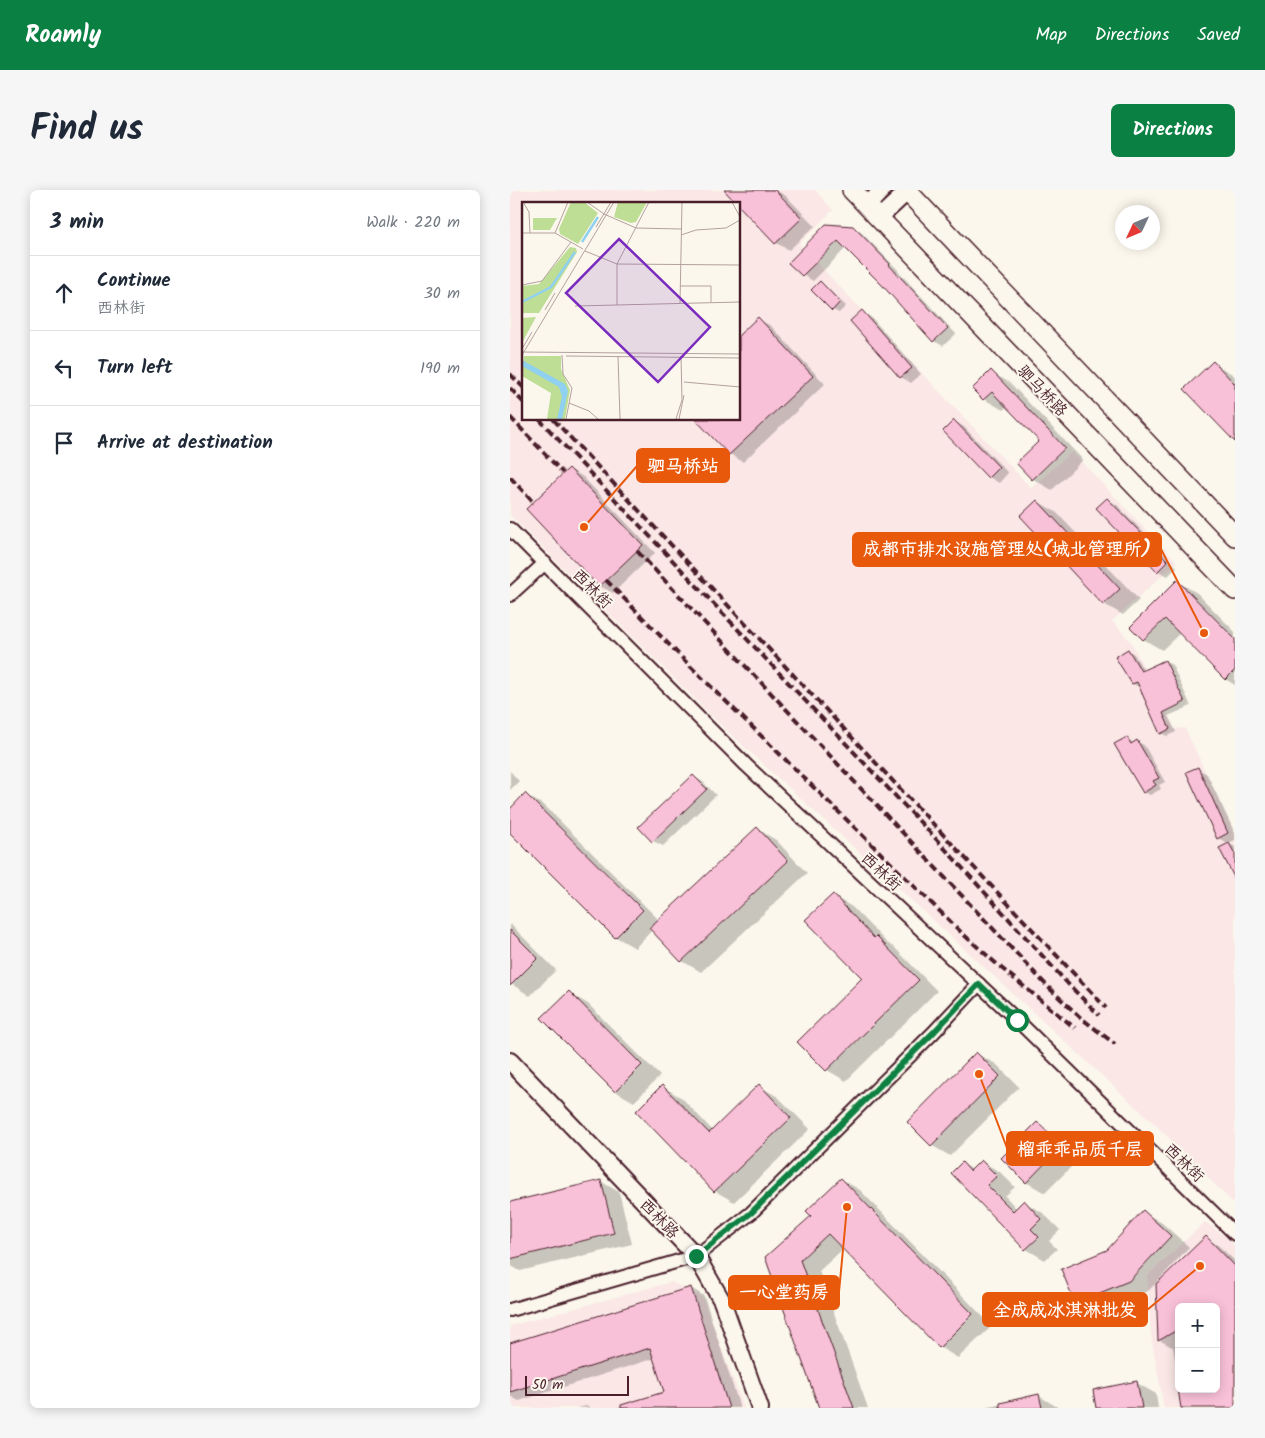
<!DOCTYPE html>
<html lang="en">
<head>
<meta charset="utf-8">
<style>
  :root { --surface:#fff; --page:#f6f6f7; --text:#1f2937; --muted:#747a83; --line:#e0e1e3; --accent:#0b8043 }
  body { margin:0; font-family:Kalam,"LXGW WenKai TC",sans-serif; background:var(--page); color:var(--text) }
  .controls { position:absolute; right:15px; bottom:15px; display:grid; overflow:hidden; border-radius:8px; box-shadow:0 2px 12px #0003 }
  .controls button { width:45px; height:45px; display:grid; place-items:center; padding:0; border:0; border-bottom:1px solid var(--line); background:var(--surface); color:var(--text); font:25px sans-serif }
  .compass { position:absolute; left:605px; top:15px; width:45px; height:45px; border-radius:50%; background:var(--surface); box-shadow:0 2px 12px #0003; rotate:226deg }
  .scale { position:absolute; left:15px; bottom:12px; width:104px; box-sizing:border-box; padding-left:5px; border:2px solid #4a1f2b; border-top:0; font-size:14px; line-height:18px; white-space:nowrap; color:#4a1f2b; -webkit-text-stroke:4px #fbf7ec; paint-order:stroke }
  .stop { position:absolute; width:15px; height:15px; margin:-11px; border:4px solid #0b8043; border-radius:50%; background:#fff }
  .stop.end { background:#0b8043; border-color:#fff; box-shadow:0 1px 5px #0008 }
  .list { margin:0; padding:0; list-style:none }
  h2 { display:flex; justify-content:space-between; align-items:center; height:65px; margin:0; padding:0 20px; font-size:21px }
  h2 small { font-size:16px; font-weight:400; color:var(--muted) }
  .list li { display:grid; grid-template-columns:32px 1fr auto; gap:15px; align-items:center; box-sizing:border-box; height:75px; padding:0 20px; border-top:1px solid var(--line) }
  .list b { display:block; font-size:19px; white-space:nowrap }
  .list p { margin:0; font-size:16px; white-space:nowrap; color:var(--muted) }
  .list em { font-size:16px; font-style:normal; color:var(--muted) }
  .icon { flex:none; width:28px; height:28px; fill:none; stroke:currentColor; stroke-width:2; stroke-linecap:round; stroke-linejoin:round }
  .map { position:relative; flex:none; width:725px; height:1218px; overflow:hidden; border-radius:8px }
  header { display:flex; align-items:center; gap:30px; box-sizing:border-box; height:70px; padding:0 25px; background:var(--accent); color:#fff }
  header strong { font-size:24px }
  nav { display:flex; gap:28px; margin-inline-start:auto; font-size:18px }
  .intro { display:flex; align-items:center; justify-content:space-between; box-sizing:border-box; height:120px; padding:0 30px }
  h1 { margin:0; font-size:35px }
  .button { padding:12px 22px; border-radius:8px; background:var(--accent); color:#fff; font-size:18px; font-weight:700 }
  main { display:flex; gap:30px; padding:0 30px }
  aside { flex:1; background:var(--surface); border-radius:8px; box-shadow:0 2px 12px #0003 }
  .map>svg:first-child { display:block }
  .built { fill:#fae7e6; fill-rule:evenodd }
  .shadow { fill:#0003 }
  .building { fill:#f9c1d8; stroke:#4a1f2b }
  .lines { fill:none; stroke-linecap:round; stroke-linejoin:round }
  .minor-casing { stroke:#4a1f2b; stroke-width:16 }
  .tertiary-casing { stroke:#4a1f2b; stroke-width:20 }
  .secondary-casing { stroke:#4a1f2b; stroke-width:22 }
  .minor { stroke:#fbf7ec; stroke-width:12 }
  .tertiary { stroke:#fbf7ec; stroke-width:16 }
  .secondary { stroke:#fbf7ec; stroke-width:19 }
  .rail { stroke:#4a1f2b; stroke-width:4; stroke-dasharray:8 4; stroke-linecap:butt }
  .route { stroke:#0b8043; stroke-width:6 }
  .labels { text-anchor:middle; stroke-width:4; stroke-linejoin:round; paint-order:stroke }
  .street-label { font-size:16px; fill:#4a1f2b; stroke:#fbf7ec }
  .inset-river { fill:none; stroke:#90d0f1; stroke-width:2.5 }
  .inset-road { fill:none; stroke:#b4a19f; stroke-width:1 }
  .view { fill:#7b2cbf; fill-opacity:0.15; stroke:#7b2cbf; stroke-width:2.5 }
  .inset-edge { fill:none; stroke:#4a1f2b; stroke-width:2.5 }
  .leader { fill:none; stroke:#e8590c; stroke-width:2 }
  .callout-dot { fill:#e8590c; stroke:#fbf7ec; stroke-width:2 }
  .callout { fill:#e8590c; stroke:#e8590c; stroke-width:2 }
  .callout-label { font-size:18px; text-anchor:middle; font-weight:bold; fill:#fff }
</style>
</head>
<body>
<header>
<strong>Roamly</strong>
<nav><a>Map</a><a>Directions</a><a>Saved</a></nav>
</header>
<div class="intro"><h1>Find us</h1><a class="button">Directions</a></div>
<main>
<aside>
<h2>3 min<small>Walk · 220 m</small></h2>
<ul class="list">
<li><svg class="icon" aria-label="ahead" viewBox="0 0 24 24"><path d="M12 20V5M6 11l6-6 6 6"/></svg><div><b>Continue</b><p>西林街</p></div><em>30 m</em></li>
<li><svg class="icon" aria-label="left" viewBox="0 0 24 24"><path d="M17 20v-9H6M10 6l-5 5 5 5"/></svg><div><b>Turn left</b></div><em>190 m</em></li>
<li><svg class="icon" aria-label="arrive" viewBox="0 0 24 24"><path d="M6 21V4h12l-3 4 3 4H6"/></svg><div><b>Arrive at destination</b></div></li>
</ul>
</aside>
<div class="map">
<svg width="725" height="1218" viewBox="0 0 725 1218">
  <rect width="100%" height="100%" fill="#fbf7ec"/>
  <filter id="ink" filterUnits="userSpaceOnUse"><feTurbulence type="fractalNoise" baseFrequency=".02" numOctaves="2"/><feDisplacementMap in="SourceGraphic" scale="10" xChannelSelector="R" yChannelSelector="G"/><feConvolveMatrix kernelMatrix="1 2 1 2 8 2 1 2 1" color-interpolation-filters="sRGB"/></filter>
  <g filter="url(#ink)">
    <g class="built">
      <path d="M 0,0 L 305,0 L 323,20 L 289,54 L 521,298 L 562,262 L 667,372 L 602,431 L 621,452 L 665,539 L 675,538 L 725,646 L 725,1015 L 647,936 L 215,539 L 0,325 ZM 14,14 L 229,14 L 229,229 L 14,229 Z"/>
      <path d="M 695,1032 L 720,1050 L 725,1057 L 725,1218 L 654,1218 L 641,1145 L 637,1086 ZM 669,1117 L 706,1117 L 706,1199 L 669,1199 Z"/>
      <polygon points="161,1092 192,1107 234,1218 0,1218 0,1136"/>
    </g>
    <g class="shadow">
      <polygon points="215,0 265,0 276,6 305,36 279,60 266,53"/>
      <polygon points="342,37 352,43 388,80 388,81 446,144 433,156 424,151 373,94 337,57 303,91 293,85 280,73"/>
      <polygon points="310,93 316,97 336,116 329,123 323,120"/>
      <polygon points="352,122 362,128 411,184 401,193 391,187 341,131"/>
      <polygon points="248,129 261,136 315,194 233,272 220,264 186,229 229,229 229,147"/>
      <polygon points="703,173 722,184 725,187 725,250"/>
      <polygon points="481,182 500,193 573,270 542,300 523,289 531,251 497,216 493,220 474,209 464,199"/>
      <polygon points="444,231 454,237 498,283 489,293 479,287 434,241"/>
      <polygon points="60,279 73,287 145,363 103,403 90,396"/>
      <polygon points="597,309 607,315 667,377 658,386 648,381"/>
      <polygon points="527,311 546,322 629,410 613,425 594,414"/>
      <polygon points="668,392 687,403 725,442 725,495 715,489 670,443 652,460 633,449"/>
      <polygon points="618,461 624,464 634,481 655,471 662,475 681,516 658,526 666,542 657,546 651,543 630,497 629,497 623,494"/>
      <polygon points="617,548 624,554 627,552 634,555 655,592 649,595 651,599 640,605 634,602"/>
      <polygon points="687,578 697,584 725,643 725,650 718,653 725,657 725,686 719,654 708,648"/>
      <polygon points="0,581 9,591 0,600"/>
      <polygon points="183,586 193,592 206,605 153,656 143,651"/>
      <polygon points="16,605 35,616 149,730 247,639 266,650 297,683 191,782 172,771 143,739 125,758 106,747 0,642 0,620"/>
      <polygon points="323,706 342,717 377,753 385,758 427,801 336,891 317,880 354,788"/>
      <polygon points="0,734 46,780 20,806 0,793"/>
      <polygon points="59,803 78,814 150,886 124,912 105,901"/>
      <polygon points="467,864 486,874 509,897 440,966 421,955"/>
      <polygon points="249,896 268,907 300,939 224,1012 205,1001 127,921 153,897 172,908 203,941"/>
      <polygon points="527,934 546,945 570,968 535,1003 516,992"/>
      <polygon points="471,971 490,982 505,997 495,1006 507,1019 514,1012 533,1023 550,1040 539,1051 547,1059 535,1070 516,1059 442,983 452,973 463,980"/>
      <polygon points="331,989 350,1000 482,1136 448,1168 429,1157 334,1058 309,1081 358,1218 311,1218 256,1068 302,1026"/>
      <polygon points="90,991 109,1002 122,1054 10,1081 0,1075 0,1013"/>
      <polygon points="633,1022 652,1033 679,1057 647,1092 649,1093 696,1048 709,1056 725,1071 725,1218 672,1218 670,1199 706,1199 706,1117 669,1117 669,1194 663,1157 662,1157 649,1150 647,1092 638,1101 585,1123 566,1112 598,1061"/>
      <polygon points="181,1098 194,1106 230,1218 106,1218 155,1203 145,1168 9,1211 0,1206 0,1155"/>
      <polygon points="627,1193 646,1204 648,1218 587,1218 584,1201"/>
      <polygon points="529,1206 549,1218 474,1218"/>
      <polygon points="76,1216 80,1218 68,1218"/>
    </g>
    <g class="building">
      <polygon points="214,0 265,0 292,28 265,54 229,16 229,14 227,14"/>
      <polygon points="316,34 343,36 380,74 379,75 438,138 423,152 372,95 328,51 292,86 278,73"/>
      <polygon points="310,91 330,112 322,121 301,100"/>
      <polygon points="352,120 402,178 390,188 340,131"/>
      <polygon points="248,127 303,186 219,265 185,229 229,229 229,145"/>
      <polygon points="703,171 725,194 725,252 674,199"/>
      <polygon points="481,180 555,258 522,290 506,273 529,251 482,202 473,210 462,199"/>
      <polygon points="444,230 489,277 478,288 433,241"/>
      <polygon points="59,278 133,355 89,397 16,319"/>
      <polygon points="597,308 658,371 647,382 586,318"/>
      <polygon points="527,310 610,399 593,415 510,326"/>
      <polygon points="667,390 725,449 725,480 715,490 655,429 633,450 620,437"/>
      <polygon points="618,459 631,481 655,470 675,512 653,523 660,539 650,544 627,492 622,494 605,467"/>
      <polygon points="617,547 621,554 627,550 649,588 643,591 646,595 633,603 604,554"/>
      <polygon points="688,577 718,643 707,649 676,582"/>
      <polygon points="183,585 197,599 142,652 128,637"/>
      <polygon points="15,603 133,720 105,748 0,643 0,619"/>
      <polygon points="247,637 278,671 171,772 139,738"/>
      <polygon points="719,653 725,664 725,689 709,658"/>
      <polygon points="323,704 364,748 366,746 409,790 316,881 287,852 352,788 295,730"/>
      <polygon points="0,740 28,768 0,796"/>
      <polygon points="59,801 132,875 105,902 31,828"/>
      <polygon points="466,862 490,886 421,956 397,932"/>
      <polygon points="249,894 281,928 204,1002 126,921 152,895 199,943"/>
      <polygon points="527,932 552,956 516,993 491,968"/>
      <polygon points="471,970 487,986 477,995 503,1021 514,1010 531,1029 521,1039 529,1047 515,1060 441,983 452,972 460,981"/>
      <polygon points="331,988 463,1124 429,1158 318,1044 290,1070 344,1218 309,1218 255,1067 301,1026 296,1021"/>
      <polygon points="91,990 104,1043 0,1069 0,1012"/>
      <polygon points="633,1020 661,1046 619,1091 565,1113 551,1079 597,1060"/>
      <polygon points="696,1046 725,1076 725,1218 671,1218 668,1199 706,1199 706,1117 669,1117 669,1139 648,1151 646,1094"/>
      <polygon points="181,1097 219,1218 111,1218 111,1215 154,1202 140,1158 0,1202 0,1153"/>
      <polygon points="627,1191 632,1218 586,1218 583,1200"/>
      <polygon points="529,1204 532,1218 490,1218 490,1213"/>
    </g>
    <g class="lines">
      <g class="minor-casing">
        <g id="minor">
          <polyline points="0,339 236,575 507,830 725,1044"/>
          <polyline points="0,405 35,373"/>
          <polyline points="0,1120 186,1066 241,1023 423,843 469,794"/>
        </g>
      </g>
      <g class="tertiary-casing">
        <g id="tertiary">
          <polyline points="357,16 372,0"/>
          <polyline points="369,28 399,0"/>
          <polyline points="0,871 186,1066 212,1111 250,1218"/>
        </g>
      </g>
      <g class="secondary-casing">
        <g id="secondary">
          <polyline points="342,0 725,400"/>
          <polyline points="396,0 725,346"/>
        </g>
      </g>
      <use href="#minor" class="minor"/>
      <use href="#tertiary" class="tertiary"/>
      <use href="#secondary" class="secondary"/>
      <g class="rail">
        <polyline points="0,184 14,198"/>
        <polyline points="0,198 14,213"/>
        <polyline points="0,227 53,283"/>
        <polyline points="29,229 427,650 559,795 589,825"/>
        <polyline points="43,229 596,818"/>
        <polyline points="0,287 23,312"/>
        <polyline points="127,361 538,797 571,828 605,854"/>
        <polyline points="96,390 177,473 453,744 490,777 565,838"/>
      </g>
    </g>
  </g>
  <g class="lines" filter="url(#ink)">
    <polyline class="route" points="186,1066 241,1023 423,843 469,794 507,830"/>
  </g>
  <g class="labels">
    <g class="street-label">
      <text transform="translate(533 200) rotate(46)" y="6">驷马桥路</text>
      <text transform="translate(83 398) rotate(45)" y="6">西林街</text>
      <text transform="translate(372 681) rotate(43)" y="6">西林街</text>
      <text transform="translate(675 972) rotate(44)" y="6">西林街</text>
      <text transform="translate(150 1028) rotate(46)" y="6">西林路</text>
    </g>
  </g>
  <g transform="translate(12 12)">
    <rect width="218" height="218" fill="#fbf7ec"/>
    <path d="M 49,0 L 62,0 L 76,11 L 56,42 L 38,32 L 37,27 ZM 96,0 L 125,0 L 114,20 L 109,21 L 92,15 ZM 11,16 L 35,16 L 28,28 L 11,28 ZM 48,45 L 54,46 L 55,50 L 17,111 L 0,111 L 0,84 L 17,82 ZM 14,115 L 0,141 L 0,116 ZM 2,154 L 39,154 L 39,167 L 48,188 L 43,217 L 25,217 L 29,191 L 0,174 Z" fill="#bede96"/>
    <path d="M 0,158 L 43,182 L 46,189 L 40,217 L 35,217 L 40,195 L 37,185 L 0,164 Z" fill="#90d0f1"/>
    <path class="inset-river" d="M 60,40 L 76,15M 0,100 L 29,85 L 53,50"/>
    <path class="inset-road" d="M 1,0 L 7,10 L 8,31M 65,0 L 82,12 L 114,26 L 159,27M 210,0 L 218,15M 74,25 L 89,0M 0,31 L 33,31 L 61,47M 33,31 L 46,0M 159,33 L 174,28 L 204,26 L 218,18M 63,49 L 95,62 L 218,63M 0,83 L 20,79 L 49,40M 158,84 L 189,84 L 189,100M 158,101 L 160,0M 95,103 L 95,62 L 127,0M 53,104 L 218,100M 23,108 L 33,91M 0,147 L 10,130M 0,150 L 218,152M 0,153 L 92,0M 40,153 L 41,172 L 50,186 L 44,217M 44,154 L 218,156M 96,154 L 98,217M 162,180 L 218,185M 47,201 L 67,209 L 76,217M 154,217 L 160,198 L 159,154M 157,217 L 162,193"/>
    <path class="view" d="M 97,37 L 188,125 L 136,180 L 44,91 Z"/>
    <rect width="218" height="218" class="inset-edge"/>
  </g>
  <path class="leader" d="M74 337L127 276M694 443L651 359M469 884L497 958M337 1017L329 1102M690 1076L637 1120"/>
  <g class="callout-dot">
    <circle cx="74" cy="337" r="5"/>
    <circle cx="694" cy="443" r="5"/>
    <circle cx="469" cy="884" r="5"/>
    <circle cx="337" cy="1017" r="5"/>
    <circle cx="690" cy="1076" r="5"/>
  </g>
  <g class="callout">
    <rect x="127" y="259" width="92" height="33" rx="5"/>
    <rect x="343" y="343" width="308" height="33" rx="5"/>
    <rect x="497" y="942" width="146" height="33" rx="5"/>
    <rect x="219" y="1086" width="110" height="33" rx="5"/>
    <rect x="473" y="1103" width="164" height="33" rx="5"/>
  </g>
  <g class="callout-label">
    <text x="173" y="282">驷马桥站</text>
    <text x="497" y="365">成都市排水设施管理处(城北管理所)</text>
    <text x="570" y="965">榴乖乖品质千层</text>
    <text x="274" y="1108">一心堂药房</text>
    <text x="555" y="1126">全成成冰淇淋批发</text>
  </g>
</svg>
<div class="controls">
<button>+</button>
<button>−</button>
</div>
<svg class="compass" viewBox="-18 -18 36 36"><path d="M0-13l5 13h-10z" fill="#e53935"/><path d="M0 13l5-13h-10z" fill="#747a83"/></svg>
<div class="scale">50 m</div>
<div class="stop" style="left:507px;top:830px"></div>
<div class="stop end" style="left:186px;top:1066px"></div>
</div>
</main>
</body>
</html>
